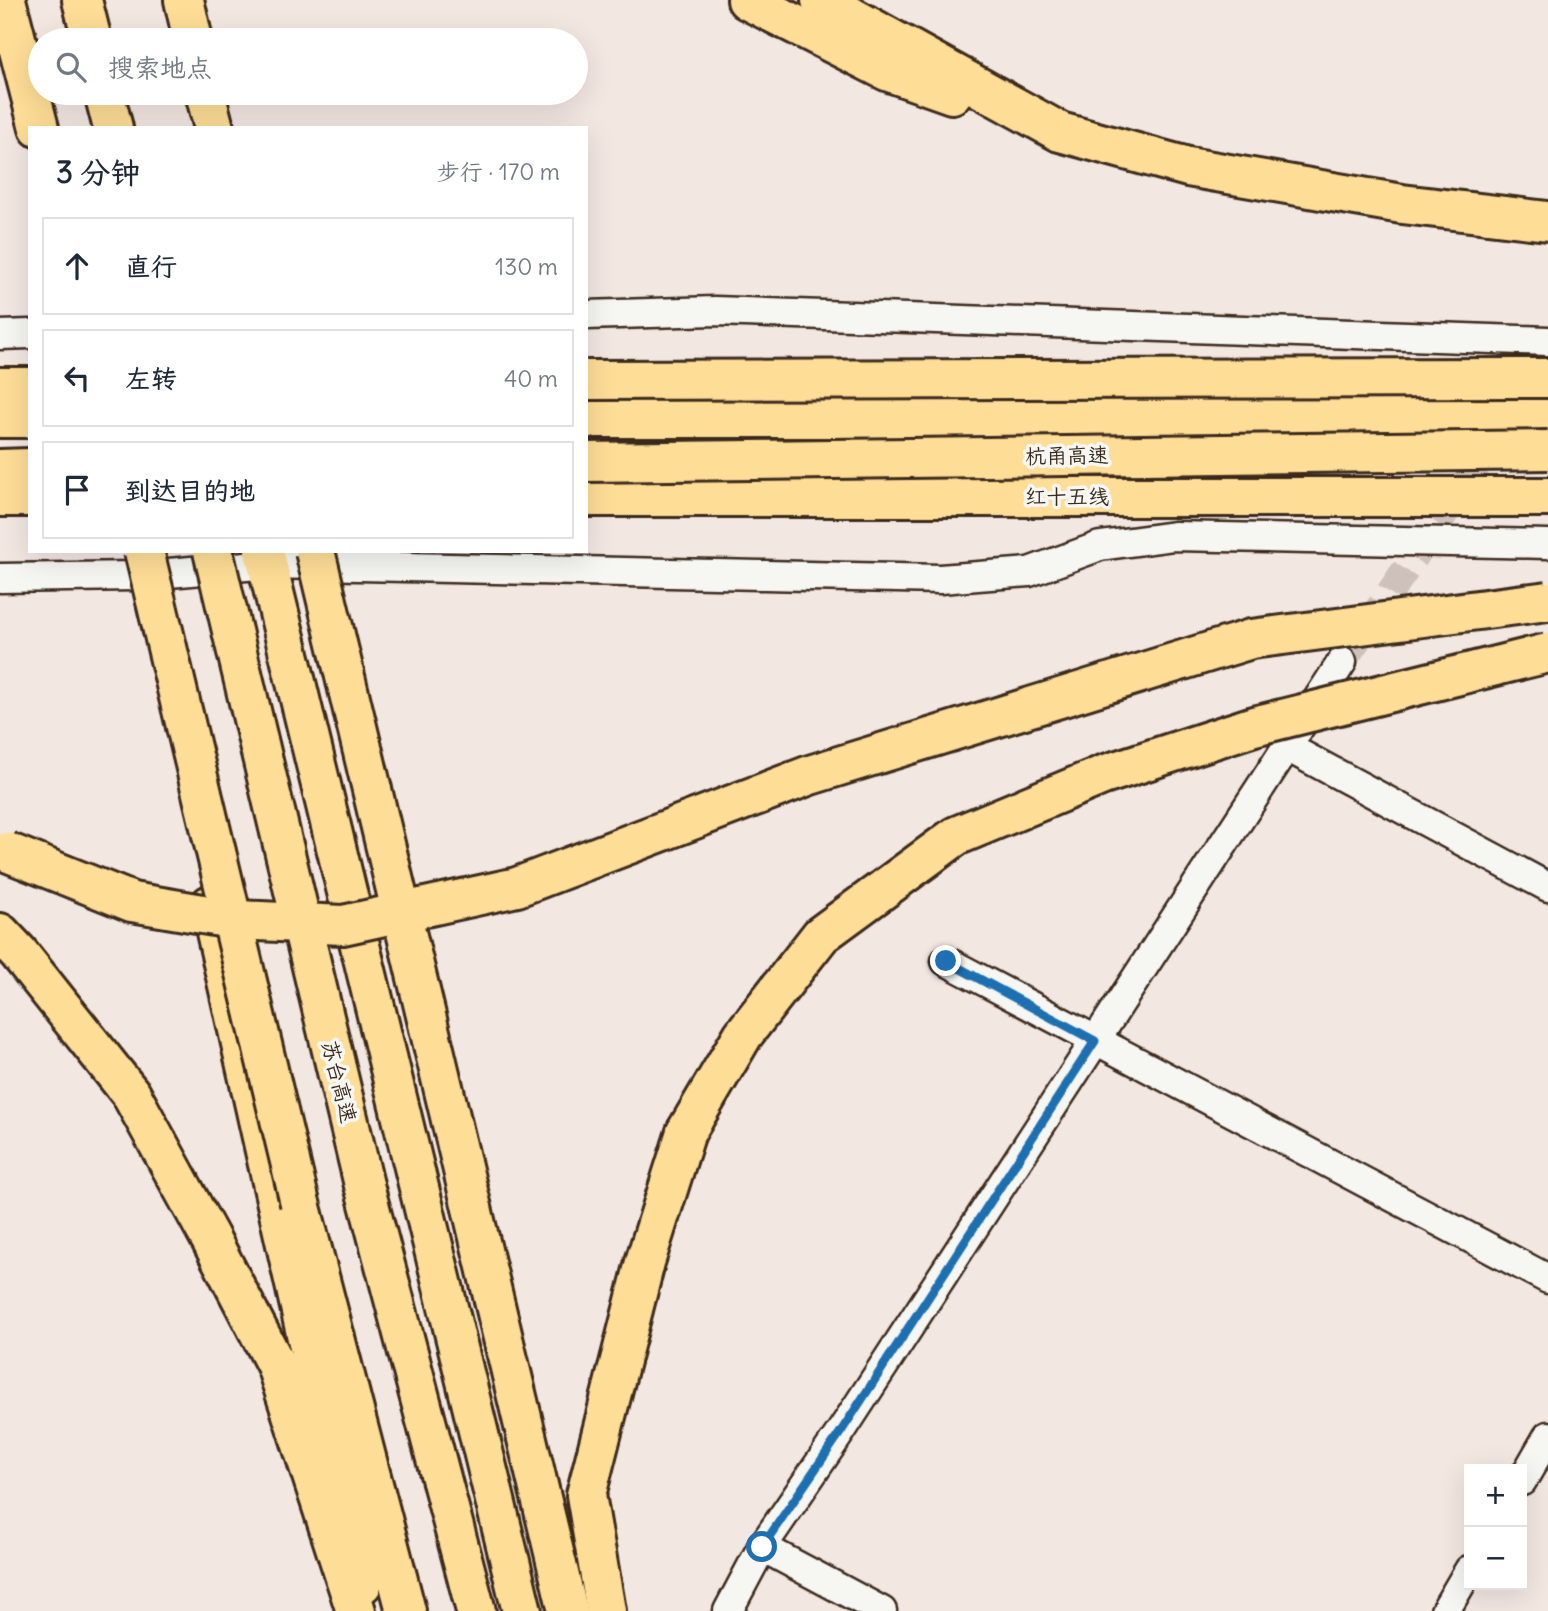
<!DOCTYPE html>
<html lang="zh">
<head>
<meta charset="utf-8">
<style>
  :root { --surface:#fff; --page:#f2f2f3; --text:#1f2937; --muted:#747a83; --line:#e0e1e3 }
  body { margin:0; font-family:Delius,"LXGW WenKai TC",sans-serif; background:var(--page); color:var(--text) }
  .controls { position:absolute; right:21px; bottom:21px; display:grid; overflow:hidden; border-radius:0px; box-shadow:0 7px 28px #0002 }
  .controls button { width:63px; height:63px; display:grid; place-items:center; padding:0; border:0; border-bottom:2px solid var(--line); background:var(--surface); color:var(--text); font:35px sans-serif }
  .stop { position:absolute; width:21px; height:21px; margin:-16px; border:5px solid #1f6fb2; border-radius:50%; background:#fff }
  .stop.end { background:#1f6fb2; border-color:#fff; box-shadow:0 2px 7px #0008 }
  .list { margin:0; padding:0; list-style:none }
  h2 { display:flex; justify-content:space-between; align-items:center; height:91px; margin:0; padding:0 28px; font-size:30px }
  h2 small { font-size:23px; font-weight:400; color:var(--muted) }
  .list li { display:grid; grid-template-columns:46px 1fr auto; gap:21px; align-items:center; box-sizing:border-box; height:98px; margin:0 14px 14px; padding:0 14px; border:2px solid var(--line); border-radius:0px }
  .list b { display:block; font-size:26px; white-space:nowrap }
  .list em { font-size:23px; font-style:normal; color:var(--muted) }
  .icon { flex:none; width:38px; height:38px; fill:none; stroke:currentColor; stroke-width:2; stroke-linecap:round; stroke-linejoin:round }
  .map { position:relative; flex:none; width:1548px; height:1611px; overflow:hidden }
  .search { position:absolute; background:var(--surface); box-shadow:0 7px 28px #0002; left:28px; top:28px; width:560px; height:77px; display:flex; align-items:center; gap:18px; box-sizing:border-box; padding:0 24px; border-radius:38px; color:var(--muted); font-size:26px }
  .panel { position:absolute; background:var(--surface); box-shadow:0 7px 28px #0002; left:28px; top:126px; width:560px; height:427px; border-radius:0px }
  .map>svg:first-child { display:block }
  .lines { fill:none; stroke-linecap:round; stroke-linejoin:round }
  .street-tunnel { stroke:#cec1bb; stroke-width:28; stroke-dasharray:28 14; stroke-linecap:butt }
  .street-casing { stroke:#3b2a1e; stroke-width:33 }
  .primary-casing { stroke:#3b2a1e; stroke-width:44 }
  .highway-casing { stroke:#3b2a1e; stroke-width:44 }
  .street { stroke:#f6f6f2; stroke-width:28 }
  .primary { stroke:#fedd96; stroke-width:38 }
  .highway { stroke:#fedd96; stroke-width:38 }
  .highway-bridge-casing { stroke:#3b2a1e; stroke-width:44; stroke-linecap:butt }
  .highway-bridge { stroke:#fedd96; stroke-width:38 }
  .route { stroke:#1f6fb2; stroke-width:9 }
  .labels { text-anchor:middle; stroke-width:7; stroke-linejoin:round; paint-order:stroke }
  .street-label { font-size:21px; fill:#3b2a1e; stroke:#f6f6f2 }
</style>
</head>
<body>
<div class="map">
<svg width="1548" height="1611" viewBox="0 0 1548 1611">
  <rect width="100%" height="100%" fill="#f3e7e2"/>
  <filter id="ink" filterUnits="userSpaceOnUse"><feTurbulence type="fractalNoise" baseFrequency=".0143" numOctaves="2"/><feDisplacementMap in="SourceGraphic" scale="14" xChannelSelector="R" yChannelSelector="G"/><feConvolveMatrix kernelMatrix="1 2 1 2 8 2 1 2 1" color-interpolation-filters="sRGB"/></filter>
  <g filter="url(#ink)">
    <g class="lines">
      <polyline class="street-tunnel" points="1342,662 1547,365"/>
      <g class="street-casing">
        <g id="street">
          <polyline points="586,315 715,311 1548,341"/>
          <polyline points="0,335 30,334"/>
          <polyline points="0,578 136,576 268,564 940,579 1029,572 1100,546 1174,536 1548,544"/>
          <polyline points="1287,747 1548,887"/>
          <polyline points="946,961 1548,1279"/>
          <polyline points="1522,1481 1548,1436"/>
          <polyline points="762,1547 882,1611"/>
          <polyline points="728,1611 762,1547 840,1433 1342,662"/>
          <polyline points="1445,1611 1469,1570"/>
        </g>
      </g>
      <g class="primary-casing">
        <g id="primary">
          <polyline points="0,418 30,418"/>
          <polyline points="586,418 1548,418"/>
          <polyline points="0,497 30,497"/>
          <polyline points="586,497 1548,497"/>
          <polyline points="264,551 522,1611"/>
          <polyline points="210,905 362,1584"/>
        </g>
      </g>
      <g class="highway-casing">
        <g id="highway">
          <polyline points="6,0 39,128"/>
          <polyline points="82,0 92,40"/>
          <polyline points="184,0 193,40"/>
          <polyline points="747,0 887,71 952,94"/>
          <polyline points="821,0 1060,132 1188,167 1402,204 1548,221"/>
          <polyline points="104,93 113,128"/>
          <polyline points="205,93 214,128"/>
          <polyline points="0,387 30,387"/>
          <polyline points="0,469 30,468"/>
          <polyline points="0,933 18,952 131,1094 210,1238 276,1365 356,1611"/>
          <polyline points="364,1185 476,1611"/>
          <polyline points="300,1203 406,1611"/>
          <polyline points="472,1208 568,1611"/>
          <polyline points="606,1611 586,1495 645,1262 686,1132"/>
        </g>
      </g>
      <use href="#street" class="street"/>
      <use href="#primary" class="primary"/>
      <use href="#highway" class="highway"/>
      <g class="highway-bridge-casing">
        <g id="highway-bridge">
          <polyline points="586,380 1548,378"/>
          <polyline points="586,462 1548,450"/>
          <polyline points="144,551 300,1203"/>
          <polyline points="213,551 364,1185"/>
          <polyline points="315,551 472,1208"/>
          <polyline points="7,852 132,902 238,920 343,925 517,887 810,775 1251,639 1548,601"/>
          <polyline points="686,1132 743,1035 821,935 956,836 1103,775 1254,726 1548,653"/>
        </g>
      </g>
      <use href="#highway-bridge" class="highway-bridge"/>
    </g>
  </g>
  <g class="lines" filter="url(#ink)">
    <polyline class="route" points="762,1547 840,1433 1095,1041 946,961"/>
  </g>
  <g class="labels">
    <g class="street-label">
      <text transform="translate(1067 456) rotate(-1)" y="7">杭甬高速</text>
      <text x="1067" y="504">红十五线</text>
      <text transform="translate(339 1082) rotate(76)" y="7">苏台高速</text>
    </g>
  </g>
</svg>
<div class="controls">
<button>+</button>
<button>−</button>
</div>
<div class="stop" style="left:762px;top:1547px"></div>
<div class="stop end" style="left:946px;top:961px"></div>
<div class="search"><svg class="icon" aria-label="search" viewBox="0 0 24 24"><circle cx="10" cy="10" r="6"/><path d="M15 15l6 6"/></svg>搜索地点</div>
<section class="panel">
<h2>3 分钟<small>步行 · 170 m</small></h2>
<ul class="list">
<li><svg class="icon" aria-label="ahead" viewBox="0 0 24 24"><path d="M12 20V5M6 11l6-6 6 6"/></svg><div><b>直行</b></div><em>130 m</em></li>
<li><svg class="icon" aria-label="left" viewBox="0 0 24 24"><path d="M17 20v-9H6M10 6l-5 5 5 5"/></svg><div><b>左转</b></div><em>40 m</em></li>
<li><svg class="icon" aria-label="arrive" viewBox="0 0 24 24"><path d="M6 21V4h12l-3 4 3 4H6"/></svg><div><b>到达目的地</b></div></li>
</ul>
</section>
</div>
</body>
</html>
